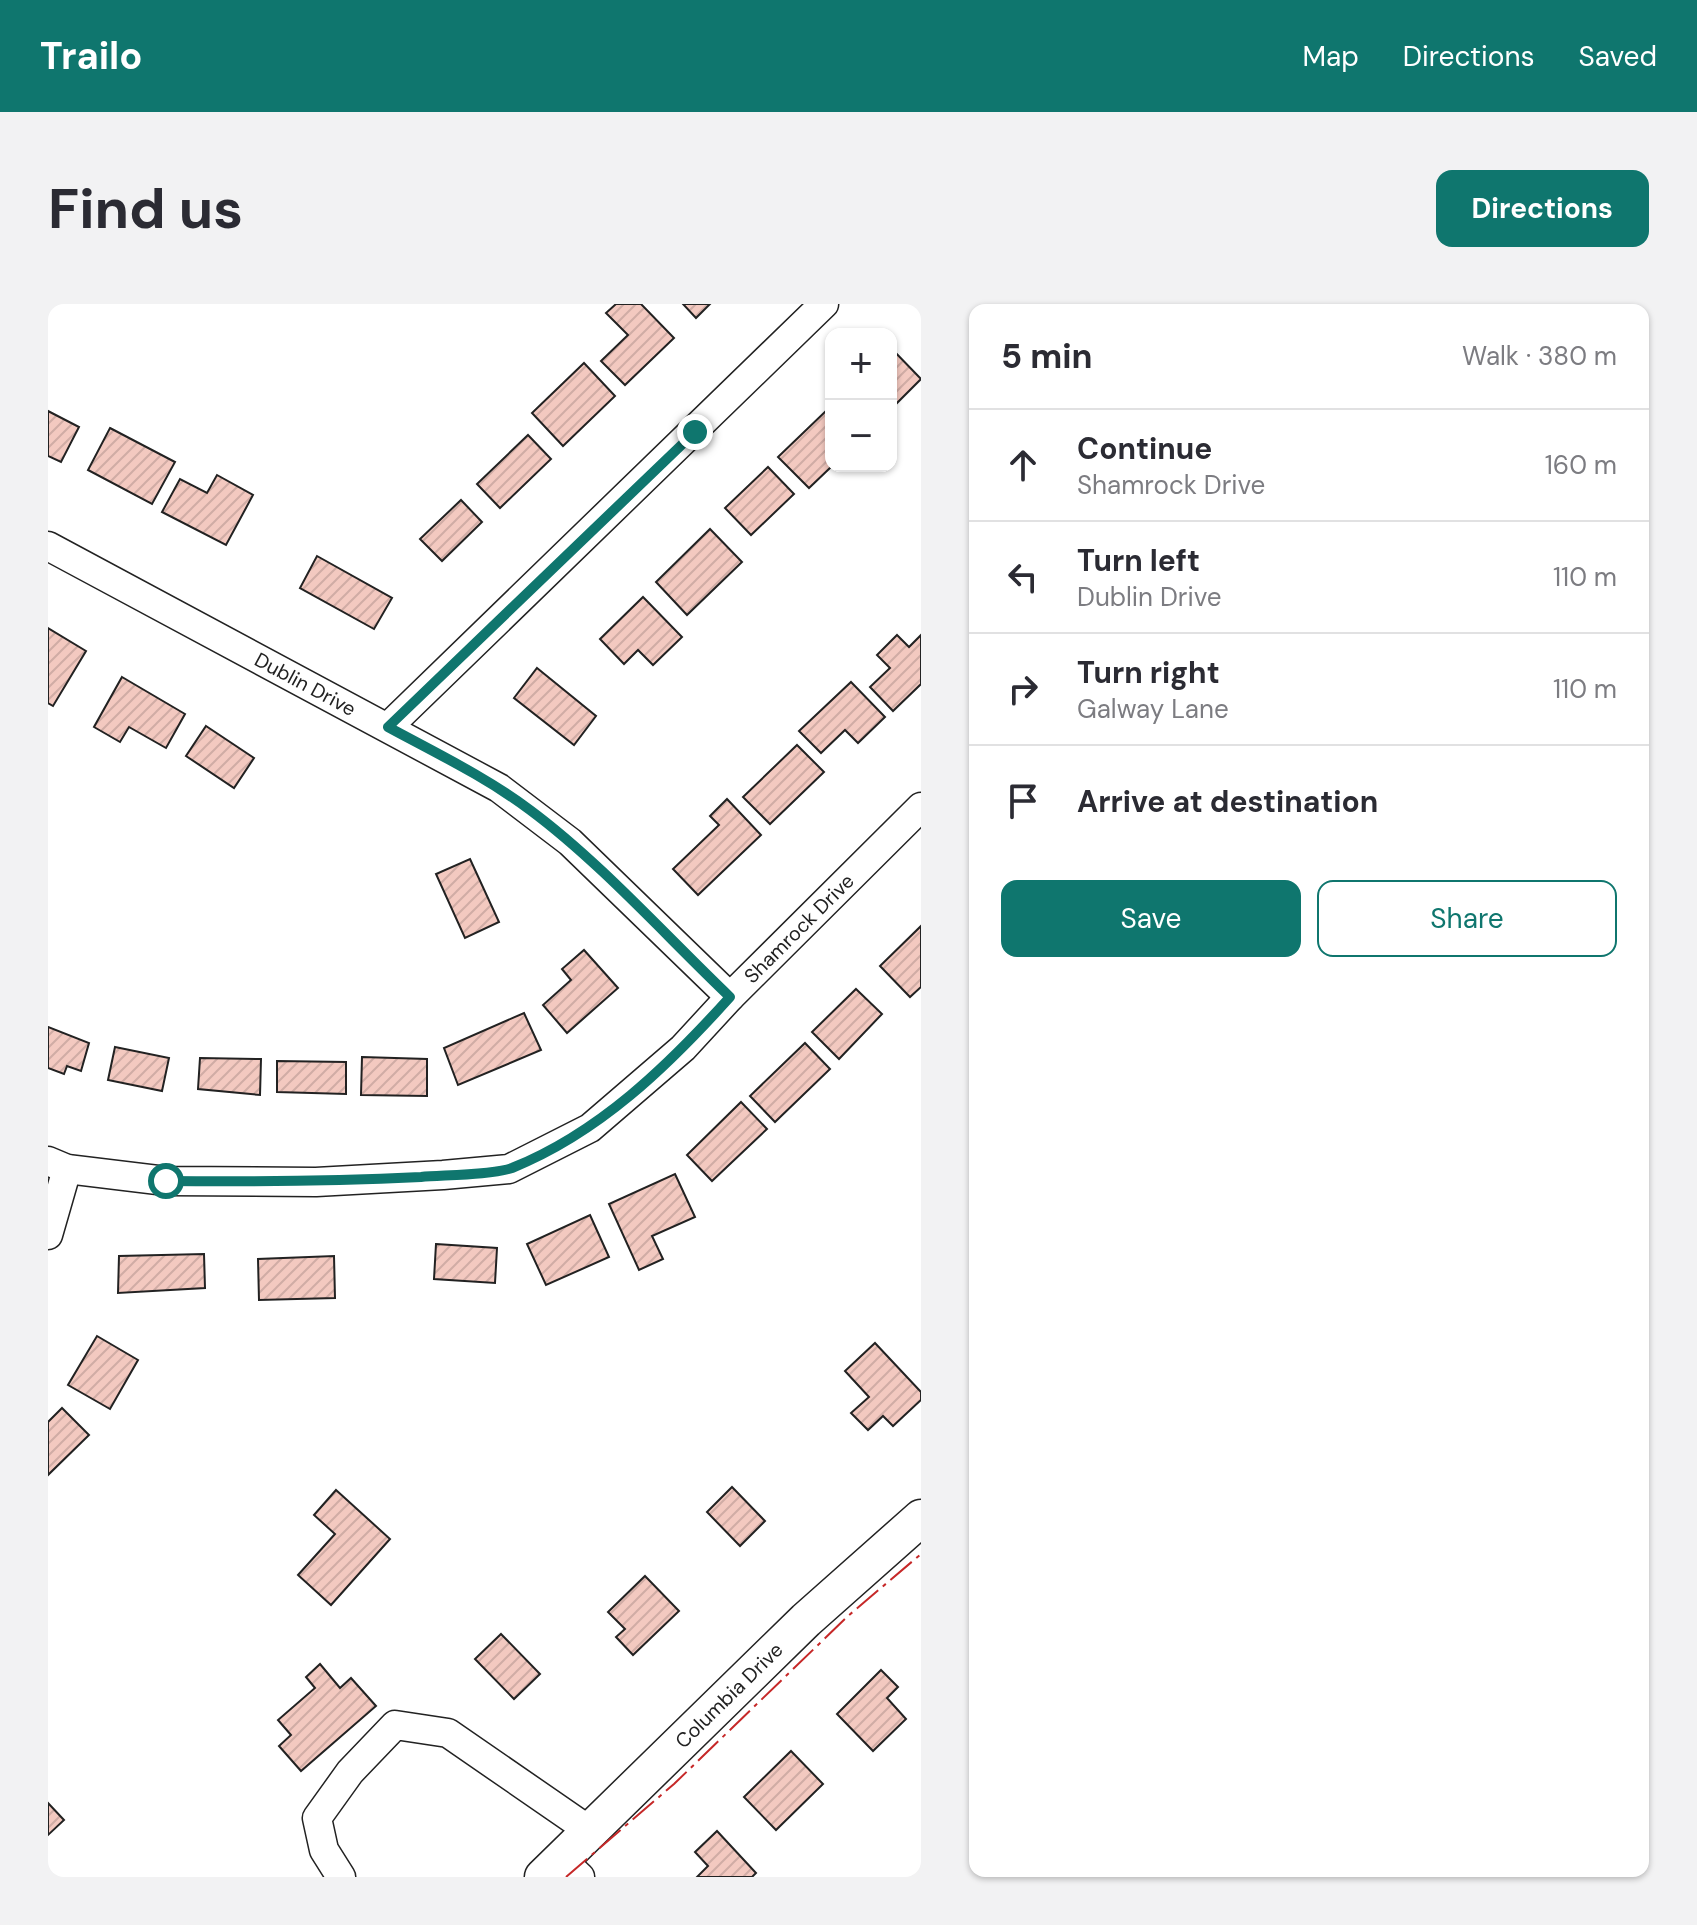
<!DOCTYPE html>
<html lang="en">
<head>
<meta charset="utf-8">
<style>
  :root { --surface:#fff; --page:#f2f2f3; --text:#2b2b33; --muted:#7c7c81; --line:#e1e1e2; --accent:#0f766e }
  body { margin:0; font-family:"DM Sans",sans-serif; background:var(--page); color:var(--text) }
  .controls { position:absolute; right:24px; top:24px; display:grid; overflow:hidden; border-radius:16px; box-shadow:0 2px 6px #0004 }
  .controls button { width:72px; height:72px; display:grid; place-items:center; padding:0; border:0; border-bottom:2px solid var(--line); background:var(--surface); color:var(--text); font:40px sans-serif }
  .stop { position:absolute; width:24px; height:24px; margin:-18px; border:6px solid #0f766e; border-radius:50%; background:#fff }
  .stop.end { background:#0f766e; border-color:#fff; box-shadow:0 2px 8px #0008 }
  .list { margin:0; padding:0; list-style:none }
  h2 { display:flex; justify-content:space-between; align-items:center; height:104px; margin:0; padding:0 32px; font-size:34px }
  h2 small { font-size:26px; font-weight:400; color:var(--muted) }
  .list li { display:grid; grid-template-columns:52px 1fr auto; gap:24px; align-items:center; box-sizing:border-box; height:112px; padding:0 32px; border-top:2px solid var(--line) }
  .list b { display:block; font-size:30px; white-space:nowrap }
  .list p { margin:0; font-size:26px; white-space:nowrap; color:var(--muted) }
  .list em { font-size:26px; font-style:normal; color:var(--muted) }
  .actions { display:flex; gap:16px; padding:24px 32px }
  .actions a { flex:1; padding:18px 0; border:2px solid var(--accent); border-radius:16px; text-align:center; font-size:28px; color:var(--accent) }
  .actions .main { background:var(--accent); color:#fff }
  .icon { flex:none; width:44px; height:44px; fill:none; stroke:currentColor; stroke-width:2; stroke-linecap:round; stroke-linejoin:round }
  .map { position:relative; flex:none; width:873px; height:1573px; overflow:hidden; border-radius:16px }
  header { display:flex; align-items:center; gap:48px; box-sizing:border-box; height:112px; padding:0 40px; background:var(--accent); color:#fff }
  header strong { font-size:38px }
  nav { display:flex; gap:44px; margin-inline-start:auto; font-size:28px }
  .intro { display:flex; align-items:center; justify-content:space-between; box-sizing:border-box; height:192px; padding:0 48px }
  h1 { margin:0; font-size:56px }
  .button { padding:20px 36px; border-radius:16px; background:var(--accent); color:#fff; font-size:28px; font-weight:700 }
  main { display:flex; gap:48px; padding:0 48px }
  aside { flex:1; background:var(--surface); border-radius:16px; box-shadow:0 2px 6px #0004 }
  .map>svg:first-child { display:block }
  .building { fill:url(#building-hatch); stroke:#222; stroke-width:2 }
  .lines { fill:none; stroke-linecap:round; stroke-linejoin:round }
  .minor-casing { stroke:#222; stroke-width:31 }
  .major-casing { stroke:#222; stroke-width:39 }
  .minor { stroke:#fff; stroke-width:28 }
  .major { stroke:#fff; stroke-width:36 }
  .power { stroke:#c62828; stroke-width:2; stroke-dasharray:28 6 4 6; stroke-linecap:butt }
  .route { stroke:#0f766e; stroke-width:10 }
  .labels { text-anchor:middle; stroke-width:6; stroke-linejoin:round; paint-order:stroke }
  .street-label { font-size:20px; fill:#222; stroke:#fff }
</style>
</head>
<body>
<header>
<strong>Trailo</strong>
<nav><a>Map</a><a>Directions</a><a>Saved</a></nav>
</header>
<div class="intro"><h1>Find us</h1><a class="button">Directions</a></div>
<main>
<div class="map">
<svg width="873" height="1573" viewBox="0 0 873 1573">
  <defs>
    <pattern id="building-hatch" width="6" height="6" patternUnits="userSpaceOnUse" patternTransform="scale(2)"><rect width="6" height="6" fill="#f3c9c0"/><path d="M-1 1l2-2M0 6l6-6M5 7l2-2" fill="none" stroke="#d0aca5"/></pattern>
  </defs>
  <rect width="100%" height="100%" fill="#fff"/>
  <g class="building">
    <polygon points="568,0 593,0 626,34 577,81 553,57 580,31 558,9"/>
    <polygon points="635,0 662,0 648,14"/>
    <polygon points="843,44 873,75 843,105"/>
    <polygon points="536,59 567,92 515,142 484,109"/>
    <polygon points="780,105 783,109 784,162 761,184 730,153"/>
    <polygon points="0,107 31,123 13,158 0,152"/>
    <polygon points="62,124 127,158 104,200 40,166"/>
    <polygon points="480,131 503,155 452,204 429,180"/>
    <polygon points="720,163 746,190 703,231 677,204"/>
    <polygon points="169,171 205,191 178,241 114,208 132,175 159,189"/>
    <polygon points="413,196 434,218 394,257 372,235"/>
    <polygon points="662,225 694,258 639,311 608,278"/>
    <polygon points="269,252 344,294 326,325 252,284"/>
    <polygon points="595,293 634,333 605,361 590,346 576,360 552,335"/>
    <polygon points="0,324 38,347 5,402 0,399"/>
    <polygon points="849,331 861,343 873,331 873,380 845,407 822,383 842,364 829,351"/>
    <polygon points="489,364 548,412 526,441 466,394"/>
    <polygon points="74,373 137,410 118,444 81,423 72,438 46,423"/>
    <polygon points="803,378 837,413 810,439 797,426 773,449 751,427"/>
    <polygon points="158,422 206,454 186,484 138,452"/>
    <polygon points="749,441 776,468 722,520 695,493"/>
    <polygon points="679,495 713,531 650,591 625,565 671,521 662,512"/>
    <polygon points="422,555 451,618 417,634 388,570"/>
    <polygon points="873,622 873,683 862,693 832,662"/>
    <polygon points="536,646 570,684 519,729 495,701 523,676 514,665"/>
    <polygon points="808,685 834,710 791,755 764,728"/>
    <polygon points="476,709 493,746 410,781 396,744"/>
    <polygon points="0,723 41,739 33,767 19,762 16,770 0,764"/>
    <polygon points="757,739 782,765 727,818 702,792"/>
    <polygon points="67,743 121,754 114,787 60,776"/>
    <polygon points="314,753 379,755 379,792 313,791"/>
    <polygon points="152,754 213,755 212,791 150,785"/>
    <polygon points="229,757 298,758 298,790 229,788"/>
    <polygon points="693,798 719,825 664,877 639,851"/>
    <polygon points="627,870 647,913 604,932 615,955 591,966 561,900"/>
    <polygon points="542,911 561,953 498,981 479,940"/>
    <polygon points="388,940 449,944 447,979 386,975"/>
    <polygon points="156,950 157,984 70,989 71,952"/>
    <polygon points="286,952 287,994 211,996 210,955"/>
    <polygon points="49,1032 90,1056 62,1105 20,1081"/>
    <polygon points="827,1039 873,1088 873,1096 845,1122 835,1112 820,1126 803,1109 821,1093 797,1067"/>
    <polygon points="14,1104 41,1131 0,1171 0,1118"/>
    <polygon points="684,1183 717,1217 692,1242 659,1208"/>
    <polygon points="288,1186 342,1235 283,1301 250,1271 287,1230 266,1211"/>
    <polygon points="597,1272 631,1307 585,1351 568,1333 577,1325 560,1308"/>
    <polygon points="453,1330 492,1370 466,1395 427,1355"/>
    <polygon points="272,1360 292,1384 303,1374 328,1402 253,1467 231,1442 243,1431 230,1416 267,1384 258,1373"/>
    <polygon points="833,1366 850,1383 839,1394 858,1415 825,1447 789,1410"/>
    <polygon points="743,1447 775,1480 728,1526 696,1493"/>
    <polygon points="0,1499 16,1516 0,1531"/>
    <polygon points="669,1527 708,1569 704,1573 649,1573 660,1562 647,1548"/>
  </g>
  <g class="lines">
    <g class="minor-casing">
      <g id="minor">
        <path id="s1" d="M 0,242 L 451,484 L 522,538 L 682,693"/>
        <polyline points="340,423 776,0"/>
        <path id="s2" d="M 0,857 L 19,865 L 118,877 L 268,878 L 395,871 L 461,865 L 542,824 L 635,744 L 682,693 L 873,503"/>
        <polyline points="0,931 19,865"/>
        <polyline points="513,1555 532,1573"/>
        <polyline points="293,1573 276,1546 269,1514 302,1468 347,1421 400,1429 542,1527"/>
      </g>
    </g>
    <g class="major-casing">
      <g id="major">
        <path id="s3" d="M 495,1573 L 758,1316 L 873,1214"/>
      </g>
    </g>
    <use href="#minor" class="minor"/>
    <use href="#major" class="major"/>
    <polyline class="power" points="518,1573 626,1480 800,1312 873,1250"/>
  </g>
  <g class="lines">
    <path class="route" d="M 118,877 C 203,878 288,877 373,873 C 396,871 444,871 464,864 C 551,829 620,762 682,693 C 618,632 552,558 482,506 C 438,473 388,449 340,423 L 647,128"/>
  </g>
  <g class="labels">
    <g class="street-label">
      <text dy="7" stroke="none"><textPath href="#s1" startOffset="292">Dublin Drive</textPath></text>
      <text dy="7" stroke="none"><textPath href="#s2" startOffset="844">Shamrock Drive</textPath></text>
      <text dy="7" stroke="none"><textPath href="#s3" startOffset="260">Columbia Drive</textPath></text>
    </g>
  </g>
</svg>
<div class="controls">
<button>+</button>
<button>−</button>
</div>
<div class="stop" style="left:118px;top:877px"></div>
<div class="stop end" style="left:647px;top:128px"></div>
</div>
<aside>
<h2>5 min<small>Walk · 380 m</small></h2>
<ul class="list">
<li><svg class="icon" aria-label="ahead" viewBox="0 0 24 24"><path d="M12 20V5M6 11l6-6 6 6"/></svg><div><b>Continue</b><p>Shamrock Drive</p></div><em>160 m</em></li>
<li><svg class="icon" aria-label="left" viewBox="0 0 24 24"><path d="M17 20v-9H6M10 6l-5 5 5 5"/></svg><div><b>Turn left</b><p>Dublin Drive</p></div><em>110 m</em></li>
<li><svg class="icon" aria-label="right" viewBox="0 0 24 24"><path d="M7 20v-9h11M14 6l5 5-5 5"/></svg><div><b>Turn right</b><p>Galway Lane</p></div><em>110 m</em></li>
<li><svg class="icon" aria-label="arrive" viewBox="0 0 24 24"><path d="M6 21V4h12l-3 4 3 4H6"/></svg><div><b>Arrive at destination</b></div></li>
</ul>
<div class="actions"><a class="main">Save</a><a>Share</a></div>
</aside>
</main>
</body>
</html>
